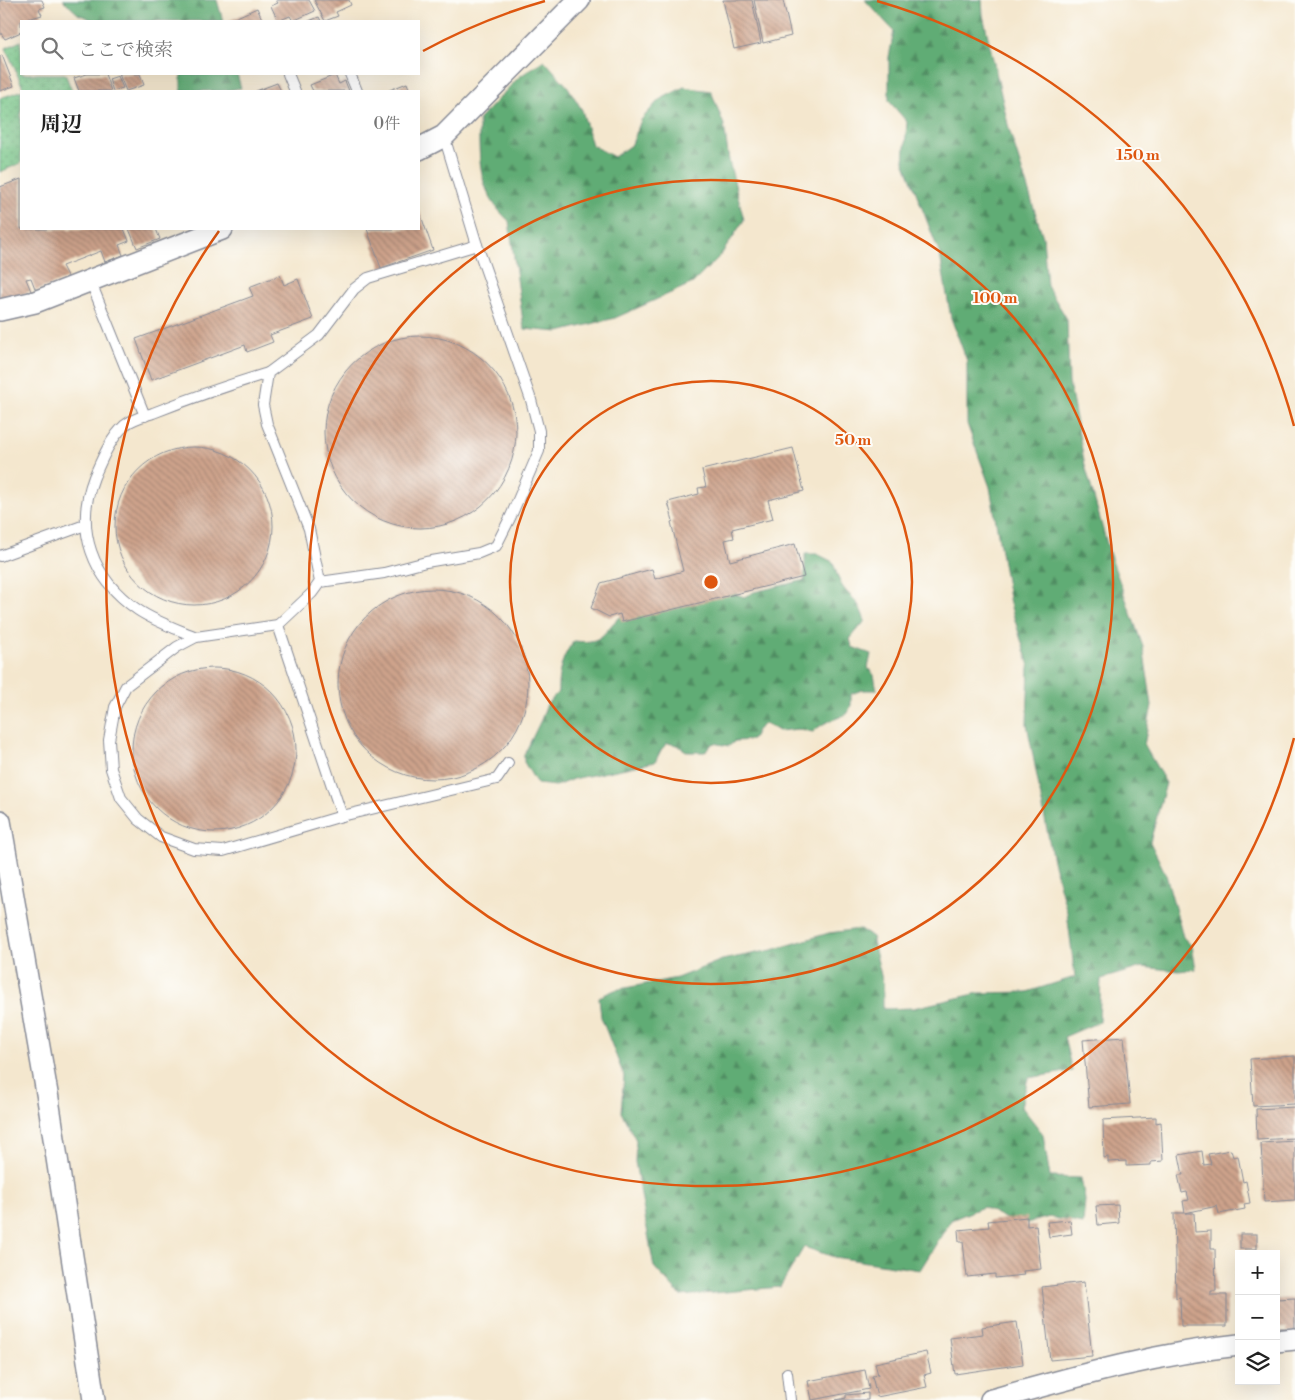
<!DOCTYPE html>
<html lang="ja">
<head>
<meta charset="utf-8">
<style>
  :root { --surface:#fff; --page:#f2f2f2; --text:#222; --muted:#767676; --line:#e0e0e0 }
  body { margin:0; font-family:"Libre Bodoni","Noto Serif JP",serif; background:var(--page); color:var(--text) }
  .controls { position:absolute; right:15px; bottom:15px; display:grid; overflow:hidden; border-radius:0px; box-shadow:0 5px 20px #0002 }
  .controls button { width:45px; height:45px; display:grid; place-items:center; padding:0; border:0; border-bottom:1px solid var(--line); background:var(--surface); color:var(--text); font:25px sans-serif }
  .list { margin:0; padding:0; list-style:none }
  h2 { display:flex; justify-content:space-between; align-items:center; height:65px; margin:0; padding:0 20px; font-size:21px }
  h2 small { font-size:16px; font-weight:400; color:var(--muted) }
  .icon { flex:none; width:28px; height:28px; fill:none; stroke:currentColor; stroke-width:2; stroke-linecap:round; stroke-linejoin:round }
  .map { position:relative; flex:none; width:1295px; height:1400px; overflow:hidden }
  .search { position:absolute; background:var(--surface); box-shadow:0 5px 20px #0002; left:20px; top:20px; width:400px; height:55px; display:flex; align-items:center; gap:12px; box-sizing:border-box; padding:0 18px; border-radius:0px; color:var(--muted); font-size:19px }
  .panel { position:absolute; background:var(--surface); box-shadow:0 5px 20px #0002; left:20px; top:90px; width:400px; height:140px; border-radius:0px }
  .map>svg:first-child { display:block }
  .grass { fill:url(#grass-dots); stroke:#497b73 }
  .forest { fill:url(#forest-firs); stroke:#3e6e69 }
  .building { fill:url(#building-back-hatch) }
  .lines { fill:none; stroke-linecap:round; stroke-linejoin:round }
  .lane-casing { stroke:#888b96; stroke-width:12 }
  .street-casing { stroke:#888b96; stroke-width:24 }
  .lane { stroke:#fff; stroke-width:10 }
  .street { stroke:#fff; stroke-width:21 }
  .ring { fill:none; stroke:#de5710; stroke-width:2.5 }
  .centre { fill:#de5710; stroke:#fdfcf7; stroke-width:2.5 }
  .ring-label { font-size:15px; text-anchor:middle; font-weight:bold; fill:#de5710; stroke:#fdfcf7; stroke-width:4; stroke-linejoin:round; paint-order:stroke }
</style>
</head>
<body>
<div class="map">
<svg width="1295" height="1400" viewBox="0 0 1295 1400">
  <defs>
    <pattern id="grass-dots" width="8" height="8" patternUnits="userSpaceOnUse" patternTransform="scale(1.25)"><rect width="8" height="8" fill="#77c788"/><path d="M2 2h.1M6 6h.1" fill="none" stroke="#61a272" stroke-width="1.8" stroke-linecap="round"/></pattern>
    <pattern id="forest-firs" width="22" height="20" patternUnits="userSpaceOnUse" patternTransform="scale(1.25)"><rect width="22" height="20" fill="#61ac74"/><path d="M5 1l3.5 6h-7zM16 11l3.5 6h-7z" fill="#4f8c62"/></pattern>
    <pattern id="building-back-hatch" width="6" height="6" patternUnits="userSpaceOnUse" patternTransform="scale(1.25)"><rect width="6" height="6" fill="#cea38b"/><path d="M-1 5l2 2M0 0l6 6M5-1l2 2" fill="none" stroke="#a68575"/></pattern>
  </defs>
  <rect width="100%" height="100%" fill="#fdfcf7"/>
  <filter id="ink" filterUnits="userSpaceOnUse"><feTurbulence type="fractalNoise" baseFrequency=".02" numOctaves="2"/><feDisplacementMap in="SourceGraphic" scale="10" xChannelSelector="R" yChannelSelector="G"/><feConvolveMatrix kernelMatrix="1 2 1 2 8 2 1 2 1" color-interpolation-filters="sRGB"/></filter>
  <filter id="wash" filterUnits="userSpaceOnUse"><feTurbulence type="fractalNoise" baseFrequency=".0096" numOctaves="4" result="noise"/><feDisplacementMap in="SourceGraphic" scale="20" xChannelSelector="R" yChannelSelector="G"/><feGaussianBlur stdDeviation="1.12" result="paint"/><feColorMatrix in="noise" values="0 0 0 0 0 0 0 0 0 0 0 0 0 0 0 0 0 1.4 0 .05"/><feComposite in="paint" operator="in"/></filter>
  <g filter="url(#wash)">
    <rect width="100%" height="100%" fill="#f4e7ce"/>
    <polygon class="grass" points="21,41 21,74 65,74 72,91 21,91 21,163 0,172 0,98 24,90 6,48"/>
    <g class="forest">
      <polygon points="63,0 217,0 223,21 95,21 78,14"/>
      <polygon points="865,0 982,0 983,15 1009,129 1043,237 1047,286 1067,319 1069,383 1085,465 1110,555 1143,647 1152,705 1144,745 1166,783 1150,842 1166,875 1183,937 1192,946 1196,969 1179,971 1142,967 1101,979 1099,1022 1064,1037 1072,1071 1028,1078 1021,1106 1043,1134 1050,1177 1081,1178 1085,1200 1083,1224 1050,1217 1018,1225 983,1207 951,1220 920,1270 834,1257 804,1247 780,1287 681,1296 654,1267 635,1162 636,1140 621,1112 624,1076 601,1017 599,997 615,990 677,978 722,960 772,950 829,933 860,929 872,937 883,984 883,1009 913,1008 979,993 1027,992 1075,977 1067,912 1053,861 1027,724 1029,666 1010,604 990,487 967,424 967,361 951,318 940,255 904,161 907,122 889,101 889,57 894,31"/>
      <path d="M 544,60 L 568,87 L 582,110 L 592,145 L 614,157 L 632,144 L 641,120 L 659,100 L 684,87 L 711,91 L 724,125 L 729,161 L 744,220 L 721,255 L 693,283 L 615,318 L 559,332 L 524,329 L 509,221 C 477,192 479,159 479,119 L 519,77 Z"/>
      <polygon points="181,74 237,74 241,88 223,91 181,91"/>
      <path d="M 805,554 L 817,554 L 833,562 C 836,571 839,584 846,591 C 858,603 859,604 865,621 L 850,639 L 852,647 L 871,654 L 868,668 L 874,675 L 877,690 L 862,690 L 851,694 L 851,705 L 848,713 C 833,721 824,721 813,732 L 798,729 L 779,731 L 765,723 L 757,730 L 752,740 L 735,741 L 729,746 L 713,743 L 705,752 L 688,752 L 677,745 L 667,743 L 661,750 L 655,762 L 573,779 L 556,786 L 537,784 L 524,762 L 524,755 L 541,720 L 547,704 L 558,692 C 557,674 563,654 574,641 C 609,645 601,628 625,614 C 633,610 713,586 719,588 C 727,589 736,594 744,597 L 754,592 L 805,580 Z"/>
    </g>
    <g id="blocks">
      <g class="building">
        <polygon points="0,0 42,0 45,7 39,9 42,15 21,21 21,32 5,39 0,32"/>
        <polygon points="276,0 309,0 315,11 293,21 290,16 278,21 271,6 278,3"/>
        <polygon points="314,0 349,0 351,5 336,12 338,16 325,21"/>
        <polygon points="723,0 752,0 761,43 734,49"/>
        <polygon points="754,0 783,0 791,36 763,43"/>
        <polygon points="257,8 263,21 228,21"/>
        <polygon points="319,17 321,21 309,21"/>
        <polygon points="2,55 14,86 0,91 0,56"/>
        <polygon points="87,74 105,74 111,91 79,91 74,78"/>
        <polygon points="119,74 140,74 144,85 126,91"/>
        <polygon points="335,75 339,84 345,81 349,91 313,91 310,85"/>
        <polygon points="118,76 123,88 113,91 109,79"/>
        <polygon points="277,83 281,91 256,91"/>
        <polygon points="407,83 410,91 387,91"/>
        <polygon points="21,179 21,229 124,229 129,241 119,245 123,255 105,262 101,251 62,266 68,278 36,291 31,278 26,279 31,291 0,302 0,187"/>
        <polygon points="419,210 433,250 381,268 367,229 419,229"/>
        <polygon points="129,229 156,229 160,239 137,248"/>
        <polygon points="280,275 284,285 298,279 313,319 270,335 273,342 247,352 245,345 151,380 136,339 253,296 249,287"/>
        <circle cx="420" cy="432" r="96"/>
        <circle cx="194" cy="526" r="79"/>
        <polygon points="793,448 804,491 768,500 773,519 732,529 734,538 725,540 730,561 795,544 804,577 622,622 620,614 609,617 591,608 601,583 652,569 655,579 683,571 671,522 673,521 668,502 699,494 698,488 706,487 702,470"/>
        <circle cx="433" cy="684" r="95"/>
        <circle cx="214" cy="750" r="82"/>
        <polygon points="1124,1037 1130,1104 1089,1107 1083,1040"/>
        <polygon points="1295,1056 1295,1104 1253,1106 1250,1059"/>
        <polygon points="1295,1107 1295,1138 1257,1140 1256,1109"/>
        <polygon points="1156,1117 1156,1123 1161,1122 1163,1161 1151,1162 1151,1165 1126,1166 1126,1161 1108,1162 1108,1157 1104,1158 1103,1120"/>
        <polygon points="1295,1141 1295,1200 1264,1202 1261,1143"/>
        <polygon points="1231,1150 1233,1157 1238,1156 1243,1182 1246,1181 1250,1203 1244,1204 1245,1209 1219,1214 1217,1206 1185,1213 1183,1201 1189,1200 1187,1192 1182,1193 1178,1175 1183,1175 1179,1155 1202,1151 1204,1165 1211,1164 1208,1154"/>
        <polygon points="1118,1205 1119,1223 1098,1225 1096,1206"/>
        <polygon points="1174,1213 1194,1213 1195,1232 1211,1231 1211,1249 1215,1249 1216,1291 1211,1291 1211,1295 1227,1295 1227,1326 1181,1326 1180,1297 1176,1298"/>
        <polygon points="1027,1217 1027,1226 1036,1225 1041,1269 1023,1271 1024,1275 995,1278 995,1274 967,1277 963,1242 959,1242 958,1230 989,1227 988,1221"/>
        <polygon points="1070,1220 1072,1234 1049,1237 1047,1222"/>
        <rect x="1240" y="1234" width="17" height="15"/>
        <polygon points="1084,1282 1092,1356 1050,1360 1042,1287"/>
        <polygon points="1295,1298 1295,1332 1287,1332 1287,1328 1276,1328 1276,1299"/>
        <polygon points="1017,1322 1023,1364 955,1374 950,1338 983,1334 982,1327"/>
        <polygon points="926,1352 931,1373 924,1375 927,1387 877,1397 872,1376 878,1375 875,1363"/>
        <polygon points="865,1370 869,1389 812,1400 808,1381"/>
        <polygon points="868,1393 868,1400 836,1400 846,1398 846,1395"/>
      </g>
    </g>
  </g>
  <g filter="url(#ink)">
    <use href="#blocks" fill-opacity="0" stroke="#888b96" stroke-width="1"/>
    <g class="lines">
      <g class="lane-casing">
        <g id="lane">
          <polyline points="288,74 295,91"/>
          <polyline points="350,74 357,91"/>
          <polyline points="90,280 145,416"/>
          <polyline points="0,556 85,525"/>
          <polyline points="320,582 384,573 426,562 479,553 496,546 511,516 539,451 539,431 531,400 477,245 444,136"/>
          <polyline points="278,625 196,637 177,647 126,686 115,707 109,740 111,769 121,798 138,819 161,837 194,849 223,851 342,816 497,779 508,763"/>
          <path d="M 196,637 C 177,629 156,622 138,610 C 92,579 74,529 94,477 C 102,459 110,439 125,425 C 132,419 144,416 153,413 C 191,398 229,385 268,373"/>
          <polyline points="342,816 278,625 312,593 320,582 309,529 267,424 263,405 268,373 319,335 354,289 368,278 477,245"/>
          <polyline points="787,1373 790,1400"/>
        </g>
      </g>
      <g class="street-casing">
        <g id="street">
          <polyline points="419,149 444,136 579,0"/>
          <polyline points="0,310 35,302 222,229"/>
          <polyline points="0,821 48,1099 94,1400"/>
          <polyline points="1276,1341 1295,1339"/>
          <path d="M 991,1400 C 1074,1377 1153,1354 1239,1345"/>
        </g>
      </g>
      <use href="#lane" class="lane"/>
      <use href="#street" class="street"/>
    </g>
  </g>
  <g class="ring">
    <circle cx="711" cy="582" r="201"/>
    <circle cx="711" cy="582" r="402"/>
    <path d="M1294 738A604 604 0 1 1 219 231M423 51A604 604 0 0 1 545 1M877 1A604 604 0 0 1 1294 426"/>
  </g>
  <circle cx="711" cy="582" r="8" class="centre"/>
  <g class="ring-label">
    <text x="1138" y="160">150 m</text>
    <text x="995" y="303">100 m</text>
    <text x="853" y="445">50 m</text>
  </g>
</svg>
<div class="controls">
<button>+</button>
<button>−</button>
<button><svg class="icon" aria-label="layers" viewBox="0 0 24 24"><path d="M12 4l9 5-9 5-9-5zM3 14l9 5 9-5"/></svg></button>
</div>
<div class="search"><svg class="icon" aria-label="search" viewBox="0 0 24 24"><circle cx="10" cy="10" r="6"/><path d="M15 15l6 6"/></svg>ここで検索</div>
<section class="panel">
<h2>周辺<small>0件</small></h2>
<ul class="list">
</ul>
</section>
</div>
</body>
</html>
